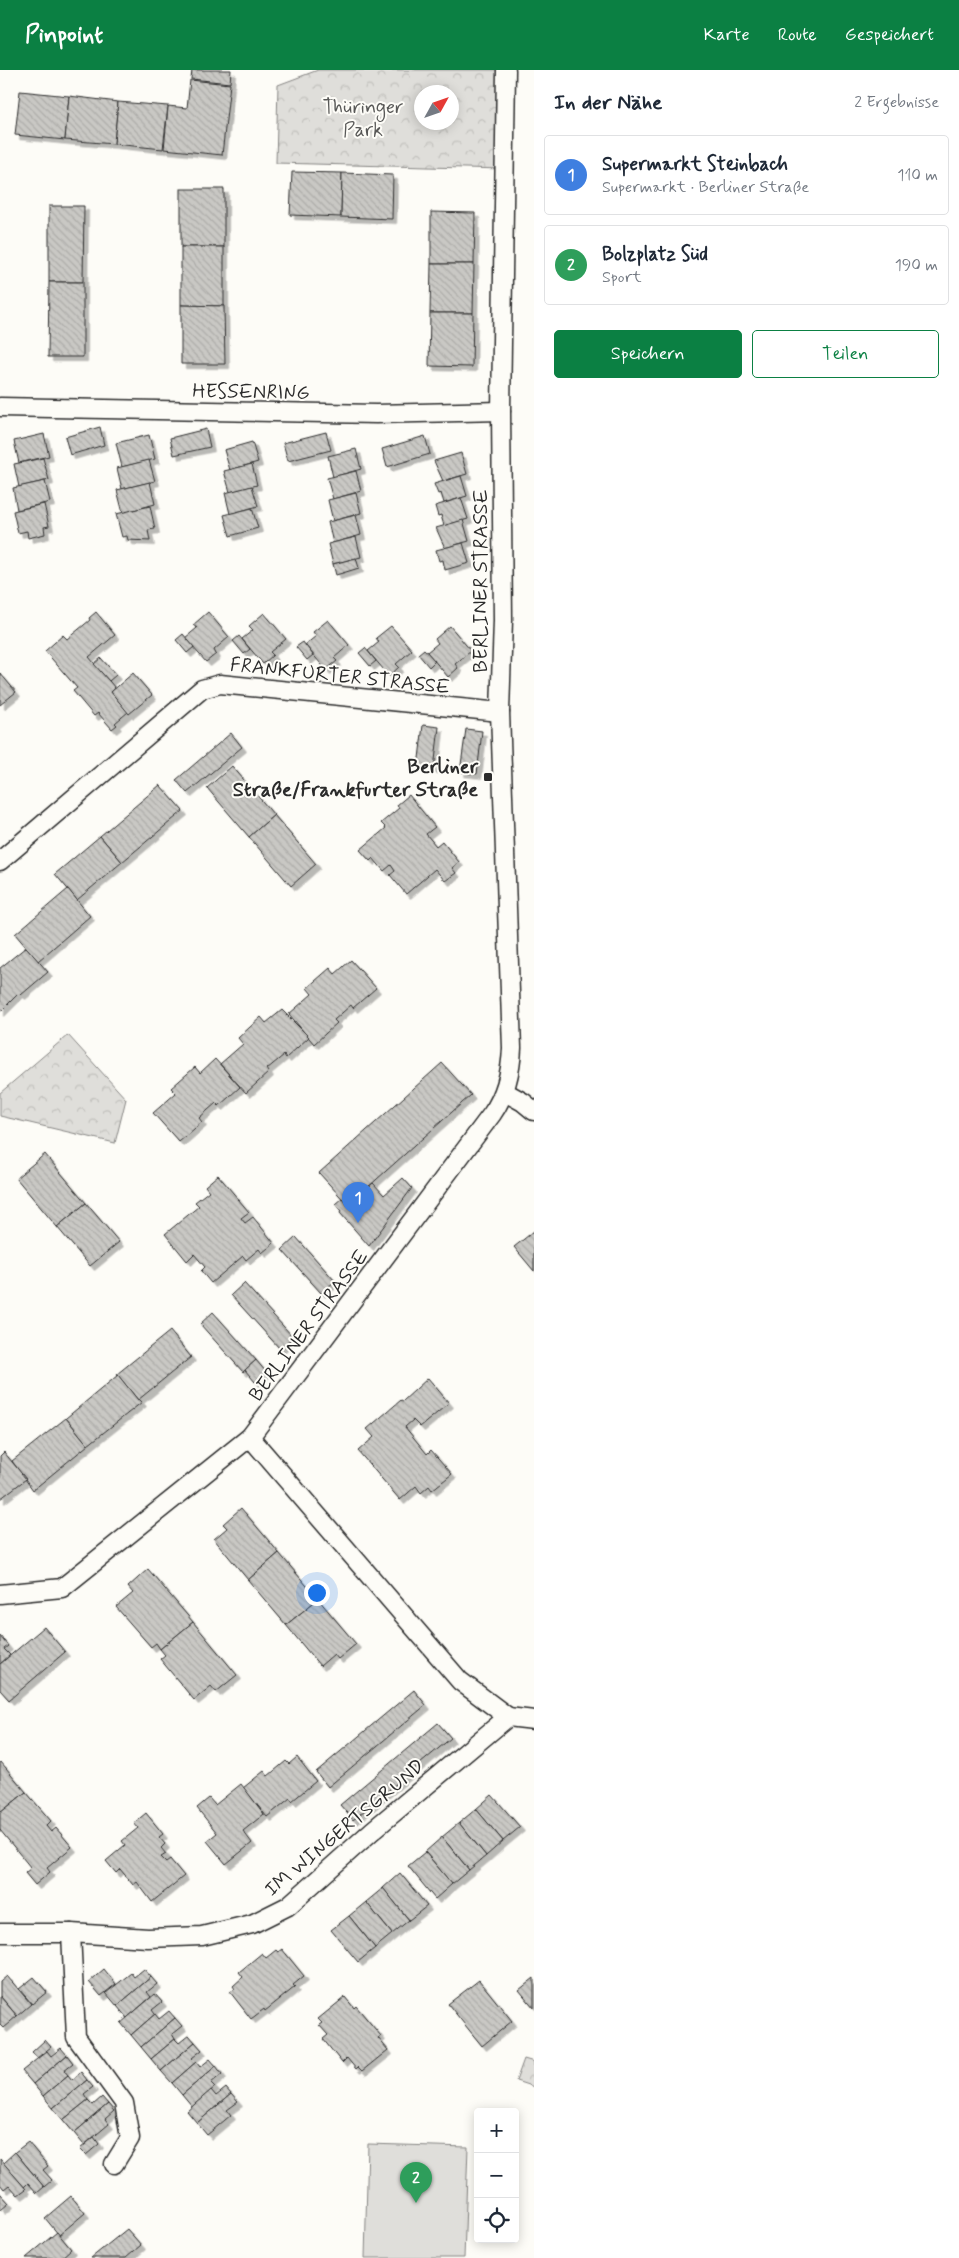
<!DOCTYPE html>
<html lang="de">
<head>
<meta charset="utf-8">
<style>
  :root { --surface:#fff; --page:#f2f2f3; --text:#1f2937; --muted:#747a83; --line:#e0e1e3; --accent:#0b8043 }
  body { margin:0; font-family:Mynerve,sans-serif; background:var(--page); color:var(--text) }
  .controls { position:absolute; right:15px; bottom:15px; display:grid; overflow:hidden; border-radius:5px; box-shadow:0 2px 12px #0003 }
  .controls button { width:45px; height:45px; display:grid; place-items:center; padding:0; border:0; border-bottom:1px solid var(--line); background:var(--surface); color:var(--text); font:25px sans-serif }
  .compass { position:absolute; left:414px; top:15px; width:45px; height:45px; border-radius:50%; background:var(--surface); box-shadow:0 2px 12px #0003; rotate:50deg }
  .you { position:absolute; left:316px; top:1522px; width:18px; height:18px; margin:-12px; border:4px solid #fff; border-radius:50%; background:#1a73e8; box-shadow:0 0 0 8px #1a73e833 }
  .badge { display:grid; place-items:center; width:32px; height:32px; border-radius:50%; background:var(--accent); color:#fff; font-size:16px; font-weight:700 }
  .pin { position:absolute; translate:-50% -41px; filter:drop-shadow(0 1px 2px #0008) }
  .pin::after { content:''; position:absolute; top:26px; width:18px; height:15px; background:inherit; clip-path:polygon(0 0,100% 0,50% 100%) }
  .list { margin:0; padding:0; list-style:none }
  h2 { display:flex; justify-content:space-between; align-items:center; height:65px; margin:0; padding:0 20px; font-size:21px }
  h2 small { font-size:16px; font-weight:400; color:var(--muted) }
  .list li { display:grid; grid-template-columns:32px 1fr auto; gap:15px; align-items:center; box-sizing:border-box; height:80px; margin:0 10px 10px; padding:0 10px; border:1px solid var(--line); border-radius:5px }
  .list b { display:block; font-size:19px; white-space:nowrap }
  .list p { margin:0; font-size:16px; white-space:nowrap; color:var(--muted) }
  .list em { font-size:16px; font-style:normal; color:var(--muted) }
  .actions { display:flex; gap:10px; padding:15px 20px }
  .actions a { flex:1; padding:11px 0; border:1px solid var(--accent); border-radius:5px; text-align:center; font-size:18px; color:var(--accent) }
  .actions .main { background:var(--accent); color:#fff }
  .icon { flex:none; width:28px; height:28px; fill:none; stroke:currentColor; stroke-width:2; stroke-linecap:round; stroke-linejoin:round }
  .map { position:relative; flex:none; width:534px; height:2188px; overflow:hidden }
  header { display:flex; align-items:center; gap:30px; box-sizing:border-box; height:70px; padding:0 25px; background:var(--accent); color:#fff }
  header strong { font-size:24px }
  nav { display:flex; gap:28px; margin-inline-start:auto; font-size:18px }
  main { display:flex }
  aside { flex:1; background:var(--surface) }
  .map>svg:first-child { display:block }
  .park { fill:url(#park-crowns); stroke:#858482; fill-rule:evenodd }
  .pitch { fill:#dfdeda; stroke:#858482 }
  .building { fill:url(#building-back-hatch); stroke:#2b2b2b; filter:url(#shadow) }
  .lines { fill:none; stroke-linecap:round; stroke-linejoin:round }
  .street-casing { stroke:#2b2b2b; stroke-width:21 }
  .street { stroke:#fdfcf7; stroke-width:18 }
  .poi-dot { fill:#2b2b2b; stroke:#fdfcf7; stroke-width:2 }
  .labels { text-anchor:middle; stroke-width:4; stroke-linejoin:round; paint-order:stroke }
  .park-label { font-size:20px; fill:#585857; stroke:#fdfcf7 }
  .street-label { font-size:20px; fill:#2b2b2b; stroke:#fdfcf7 }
  .poi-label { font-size:20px; font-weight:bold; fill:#2b2b2b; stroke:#fdfcf7; text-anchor:end }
</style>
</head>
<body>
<header>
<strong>Pinpoint</strong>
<nav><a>Karte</a><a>Route</a><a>Gespeichert</a></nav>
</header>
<main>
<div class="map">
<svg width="534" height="2188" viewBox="0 0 534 2188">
  <defs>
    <pattern id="park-crowns" width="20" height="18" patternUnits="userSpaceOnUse" patternTransform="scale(1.25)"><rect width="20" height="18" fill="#dfdeda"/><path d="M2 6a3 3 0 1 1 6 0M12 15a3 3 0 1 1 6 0" fill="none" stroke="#c0bfbb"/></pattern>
    <pattern id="building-back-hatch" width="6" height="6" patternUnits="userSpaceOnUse" patternTransform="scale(1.25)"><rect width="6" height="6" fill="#c9c8c4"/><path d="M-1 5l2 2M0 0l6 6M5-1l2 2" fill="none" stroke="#adaca9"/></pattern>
    <filter id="shadow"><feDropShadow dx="4.5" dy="4.5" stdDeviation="0" flood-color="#0004"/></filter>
  </defs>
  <rect width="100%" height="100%" fill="#fdfcf7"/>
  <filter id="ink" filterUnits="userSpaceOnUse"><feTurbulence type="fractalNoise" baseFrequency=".02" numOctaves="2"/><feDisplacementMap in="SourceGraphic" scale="10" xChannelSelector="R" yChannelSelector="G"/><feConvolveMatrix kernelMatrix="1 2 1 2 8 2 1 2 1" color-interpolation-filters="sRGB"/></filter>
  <g filter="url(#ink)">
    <g class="park">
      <path d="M 318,0 L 504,0 L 503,99 L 276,93 L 278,15 ZM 422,22 L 452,22 L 452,52 L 422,52 Z"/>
      <polygon points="68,965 126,1029 115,1073 0,1046 0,1023"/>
      <polygon points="524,1989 534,1992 534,2017 516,2011"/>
    </g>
    <polygon class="pitch" points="368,2074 468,2077 464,2188 365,2188"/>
    <g class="building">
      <polygon points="192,0 231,0 230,13 191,9"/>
      <polygon points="190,10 230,14 222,85 164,79 168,36 187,38"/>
      <polygon points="20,21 69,26 65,70 15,65"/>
      <polygon points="69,26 118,32 114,74 65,70"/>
      <polygon points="118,32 168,36 163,79 114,74"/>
      <polygon points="292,102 342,103 341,147 290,145"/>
      <polygon points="342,103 393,105 392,149 341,147"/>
      <rect x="181" y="119" width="43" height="58"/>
      <polygon points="49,136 84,136 83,212 49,212"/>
      <polygon points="431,142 475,143 474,194 431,194"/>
      <polygon points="181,177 224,177 224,236 181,235"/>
      <polygon points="431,194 474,194 473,243 430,243"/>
      <polygon points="49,212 83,212 83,287 48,287"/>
      <polygon points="181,235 224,236 225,294 181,294"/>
      <polygon points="430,243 473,243 472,297 429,296"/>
      <polygon points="100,357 104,375 70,385 65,367"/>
      <polygon points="206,359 210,377 174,385 170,368"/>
      <polygon points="326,362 331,380 288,391 283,373"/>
      <polygon points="44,364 49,386 19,393 14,371"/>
      <polygon points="149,365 155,389 122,397 116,373"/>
      <polygon points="425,366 430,384 387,397 382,379"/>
      <polygon points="252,372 258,392 230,400 224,380"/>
      <polygon points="356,379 361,399 333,407 328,386"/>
      <polygon points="461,383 467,404 443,411 434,391"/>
      <polygon points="43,388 49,410 19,417 14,394"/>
      <polygon points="149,390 155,411 122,419 117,398"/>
      <polygon points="252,394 257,415 230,422 224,401"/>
      <polygon points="356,401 361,421 333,429 327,408"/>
      <polygon points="461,406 467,426 444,433 441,423 438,424 434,414"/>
      <polygon points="45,411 50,432 17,440 13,418"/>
      <polygon points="150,412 155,434 123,443 117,420"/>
      <polygon points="252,416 258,436 230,444 225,423"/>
      <polygon points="356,423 361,443 333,451 328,430"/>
      <polygon points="461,428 468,449 444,456 441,445 438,446 435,436"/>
      <polygon points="44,434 49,456 44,457 45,464 28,468 27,461 18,463 13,441"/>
      <polygon points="150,436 155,459 148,460 150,471 128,470 127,466 122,467 116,444"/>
      <polygon points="252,438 258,458 230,466 224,445"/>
      <polygon points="356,445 361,465 333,473 328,452"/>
      <polygon points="463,450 469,471 445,478 436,458"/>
      <polygon points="356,467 361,487 333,494 328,474"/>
      <polygon points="463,473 469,493 445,500 443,490 439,491 436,480"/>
      <polygon points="356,488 359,498 336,505 333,494"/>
      <polygon points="96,542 115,565 89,587 115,618 111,622 128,642 115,653 117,655 112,659 98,643 94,646 73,621 77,618 45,581 63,565 67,569 90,550 89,548"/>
      <polygon points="208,542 229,567 214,580 216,584 206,592 185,568 197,558 193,555"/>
      <polygon points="264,543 286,569 270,582 273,585 263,594 242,569 253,560 249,556"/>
      <polygon points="328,550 349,575 334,588 337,591 326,600 305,575 316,566 313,562"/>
      <polygon points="391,556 412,580 396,594 399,597 389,606 368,581 379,572 376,568"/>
      <polygon points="450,556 471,581 455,594 458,598 448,607 427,582 438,573 435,569"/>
      <polygon points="183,564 194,577 187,583 176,570"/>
      <polygon points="239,566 250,579 244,584 233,571"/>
      <polygon points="303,572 313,585 307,590 296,577"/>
      <polygon points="365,578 376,591 370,596 359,583"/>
      <polygon points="424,579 435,591 429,597 418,584"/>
      <polygon points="101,588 116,605 109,611 94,594"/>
      <polygon points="0,603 16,622 0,635"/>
      <polygon points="133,603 152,625 129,644 111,622"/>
      <polygon points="423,655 439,657 434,699 418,697"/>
      <polygon points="466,659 482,661 477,704 460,702"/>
      <polygon points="231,663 242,677 187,723 176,710"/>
      <polygon points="232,696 274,745 249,767 207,718"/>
      <polygon points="160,715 183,741 122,792 100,766"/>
      <polygon points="409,725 435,757 426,764 436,776 442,771 459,792 452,798 456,803 445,811 435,799 406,824 390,805 395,801 391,795 384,801 373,788 370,791 360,780 386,758 381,753 399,738 397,735"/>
      <polygon points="274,745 316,794 291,816 249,767"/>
      <polygon points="100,766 122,792 77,830 55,804"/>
      <polygon points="68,819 90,846 38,891 15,864"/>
      <polygon points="26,877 48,902 21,925 19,923 0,942 0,898"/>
      <polygon points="351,890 376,918 353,938 351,935 334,950 337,953 314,974 289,944 312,924 307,918 330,898 335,904"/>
      <polygon points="282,940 309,967 286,988 284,985 267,999 269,1002 246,1023 220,994 243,974 238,968 261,947 266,953"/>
      <polygon points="215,989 240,1017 219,1036 216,1033 199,1048 202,1052 179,1072 153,1043 176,1023 171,1018 195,997 200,1003"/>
      <polygon points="442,993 471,1025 348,1135 319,1103"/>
      <polygon points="45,1084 86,1133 57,1157 16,1108"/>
      <polygon points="218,1105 249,1142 241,1148 245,1153 253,1147 274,1173 262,1183 259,1179 246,1190 243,1186 211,1213 201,1201 205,1197 194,1184 187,1191 165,1164 199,1136 195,1132 209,1121 205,1116"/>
      <polygon points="403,1108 412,1118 369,1176 340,1143 341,1141 335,1134 342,1128 348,1135 373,1113 384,1125"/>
      <polygon points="86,1133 119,1172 90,1196 57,1157"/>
      <polygon points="534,1161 534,1201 514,1177"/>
      <polygon points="296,1167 335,1211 321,1223 282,1180"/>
      <polygon points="244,1213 293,1267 280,1279 231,1225"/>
      <polygon points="213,1242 256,1290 243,1302 200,1254"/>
      <polygon points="170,1261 191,1287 138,1330 117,1304"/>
      <polygon points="256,1290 266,1302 255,1312 245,1300"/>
      <polygon points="118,1305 138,1330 139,1329 142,1332 88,1375 66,1348"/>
      <polygon points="428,1308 449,1333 420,1357 413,1350 405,1357 427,1384 431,1380 452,1404 432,1420 429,1416 421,1423 416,1416 400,1430 358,1381 374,1367 367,1359 401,1330 403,1331"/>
      <polygon points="66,1348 88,1375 33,1420 12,1391"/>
      <polygon points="4,1382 26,1409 0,1429 0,1386"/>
      <polygon points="241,1438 279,1483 248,1510 214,1469 227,1458 223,1454"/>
      <polygon points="279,1483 318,1529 286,1555 248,1510"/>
      <polygon points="148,1499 193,1552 160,1579 156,1573 151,1577 116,1537 133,1523 128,1517"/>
      <polygon points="318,1529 356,1574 338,1589 334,1584 320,1596 286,1555"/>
      <polygon points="193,1552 237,1605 216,1622 211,1616 194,1630 160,1589 165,1585 160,1579"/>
      <polygon points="44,1557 65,1582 9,1630 0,1620 0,1594"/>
      <polygon points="0,1566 8,1576 4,1579 10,1585 0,1594"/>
      <polygon points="414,1620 426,1635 328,1717 316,1702"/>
      <polygon points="438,1653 451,1668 353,1750 340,1735"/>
      <polygon points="297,1687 316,1711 292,1731 290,1728 267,1747 243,1718 264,1701 268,1706 286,1691 289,1694"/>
      <polygon points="1,1692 26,1722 0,1743 0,1693"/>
      <polygon points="241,1714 264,1744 243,1761 252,1773 226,1794 207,1771 217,1763 197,1738 209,1728 215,1735"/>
      <polygon points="26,1722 51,1751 46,1756 51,1762 56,1758 72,1777 47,1798 50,1802 35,1815 25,1803 31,1798 0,1760 0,1743"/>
      <polygon points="492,1725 520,1757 503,1771 476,1739"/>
      <polygon points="476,1739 503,1771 486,1786 459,1753"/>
      <polygon points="146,1743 163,1764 159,1767 165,1774 161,1778 166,1784 161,1787 166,1792 170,1789 184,1806 152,1832 137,1812 133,1815 120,1799 116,1803 106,1791 125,1775 122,1771 138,1758 134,1753"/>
      <polygon points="459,1753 486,1786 469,1800 442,1767"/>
      <polygon points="442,1767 469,1800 452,1814 425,1782"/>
      <polygon points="425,1782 452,1814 435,1829 408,1796"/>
      <polygon points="400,1803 427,1836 409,1850 383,1818"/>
      <polygon points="383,1818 409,1850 392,1864 366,1832"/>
      <polygon points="366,1832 392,1864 375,1878 349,1846"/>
      <polygon points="349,1846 375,1878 358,1892 331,1860"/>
      <polygon points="282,1879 304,1906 293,1915 295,1917 265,1941 264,1939 251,1949 230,1922 235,1919 233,1916 243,1907 239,1902 262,1883 266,1888 276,1880 278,1882"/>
      <polygon points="104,1899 116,1914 101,1926 89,1912"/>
      <polygon points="144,1899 151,1907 117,1936 106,1923 131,1903 134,1907"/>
      <polygon points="7,1906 31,1934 17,1946 0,1926 0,1912"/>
      <polygon points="34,1907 47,1922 32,1934 19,1919"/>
      <polygon points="151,1907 157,1914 147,1922 151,1927 127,1948 117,1936"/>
      <polygon points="534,1908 534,1938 519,1920"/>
      <polygon points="479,1910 512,1951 482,1976 448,1934"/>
      <polygon points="155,1924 162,1932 152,1940 155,1944 131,1965 121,1953"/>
      <polygon points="0,1926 17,1946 3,1958 0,1955"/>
      <polygon points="345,1927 354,1938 356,1936 381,1966 378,1968 388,1980 362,2001 358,1997 356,1999 347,1988 342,1993 323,1969 328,1965 319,1955 322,1953 318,1949"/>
      <polygon points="169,1941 175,1948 141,1977 131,1965 155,1944 159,1949"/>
      <polygon points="175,1948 182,1956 172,1964 175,1969 151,1989 141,1977"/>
      <polygon points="189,1965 195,1972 161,2001 151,1989 175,1969 179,1973"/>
      <polygon points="45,1970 51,1977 37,1988 32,1982"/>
      <polygon points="195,1972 202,1980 192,1988 196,1992 172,2013 161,2001"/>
      <polygon points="61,1978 67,1985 33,2014 22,2001 47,1981 51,1986"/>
      <polygon points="67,1985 73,1993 64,2000 68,2005 43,2026 33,2014"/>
      <polygon points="210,1989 216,1996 182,2025 172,2013 196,1992 200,1997"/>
      <polygon points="216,1996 222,2004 211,2013 215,2017 192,2037 182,2025"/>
      <polygon points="81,2002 87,2010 53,2038 43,2026 68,2005 72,2010"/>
      <polygon points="87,2010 93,2017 84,2024 88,2030 63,2050 53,2038"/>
      <polygon points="226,2018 231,2024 197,2053 187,2041 211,2020 216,2026"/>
      <polygon points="231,2024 238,2032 227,2040 231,2045 207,2065 197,2053"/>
      <polygon points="102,2027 108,2034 74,2063 63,2050 88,2030 93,2035"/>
      <polygon points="108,2034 114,2041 105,2049 109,2054 84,2075 74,2063"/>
      <polygon points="94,2067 99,2074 86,2085 80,2079"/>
      <polygon points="28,2072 48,2096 43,2100 52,2110 44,2117 15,2082"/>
      <polygon points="15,2082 44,2117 37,2123 28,2113 24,2117 3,2093"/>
      <polygon points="0,2089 26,2119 18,2125 9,2115 4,2119 0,2114"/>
      <polygon points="0,2123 9,2133 1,2140 0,2139"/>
      <polygon points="71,2126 85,2143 59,2165 45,2148"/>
      <polygon points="127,2159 141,2175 126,2188 91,2188"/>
      <polygon points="57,2162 71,2179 61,2188 26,2188"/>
    </g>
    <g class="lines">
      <g class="street-casing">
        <g id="street">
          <polyline points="0,337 376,344 501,341"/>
          <polyline points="0,791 202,619 220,614 500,642"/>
          <polyline points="505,1022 523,1032 534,1041"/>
          <polyline points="250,1367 460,1611 508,1647"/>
          <path d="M 0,1524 L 62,1518 L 250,1367 L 492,1044 C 506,1024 511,1002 512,978 L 500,642 L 503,550 L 501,341 L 506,0"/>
          <polyline points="508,1647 534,1650"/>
          <polyline points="0,1863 71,1863 148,1868 202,1866 252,1854 288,1836 372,1761 508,1647"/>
          <polyline points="71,1863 76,1967 124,2033 130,2068 114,2094"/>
        </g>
      </g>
      <use href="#street" class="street"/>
    </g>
  </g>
  <rect class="poi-dot" x="483" y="702" width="10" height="10" rx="2.5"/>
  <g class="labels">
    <g class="park-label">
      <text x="363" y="43">Thüringer<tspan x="363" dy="23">Park</tspan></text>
    </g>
    <g class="street-label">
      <text transform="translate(251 321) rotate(1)" y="7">HESSENRING</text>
      <text transform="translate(480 511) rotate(-90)" y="7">BERLINER STRASSE</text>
      <text transform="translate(340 605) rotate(6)" y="7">FRANKFURTER STRASSE</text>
      <text transform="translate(308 1255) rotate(-53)" y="7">BERLINER STRASSE</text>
      <text transform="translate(344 1757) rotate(-40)" y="7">IM WINGERTSGRUND</text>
    </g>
    <g class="poi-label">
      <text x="478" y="703">Berliner<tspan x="478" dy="23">Straße/Frankfurter Straße</tspan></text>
    </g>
  </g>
</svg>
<div class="controls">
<button>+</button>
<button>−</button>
<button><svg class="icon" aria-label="locate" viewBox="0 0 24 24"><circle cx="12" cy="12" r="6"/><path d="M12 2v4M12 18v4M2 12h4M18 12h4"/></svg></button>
</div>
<svg class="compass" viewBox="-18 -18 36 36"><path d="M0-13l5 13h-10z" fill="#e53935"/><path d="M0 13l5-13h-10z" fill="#747a83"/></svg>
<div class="you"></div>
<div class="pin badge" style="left:358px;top:1153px;background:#3f7fe0">1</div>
<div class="pin badge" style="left:416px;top:2133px;background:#2e9e5b">2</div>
</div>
<aside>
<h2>In der Nähe<small>2 Ergebnisse</small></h2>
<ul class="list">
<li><span class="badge" style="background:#3f7fe0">1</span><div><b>Supermarkt Steinbach</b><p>Supermarkt · Berliner Straße</p></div><em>110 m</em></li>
<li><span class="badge" style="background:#2e9e5b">2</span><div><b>Bolzplatz Süd</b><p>Sport</p></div><em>190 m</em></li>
</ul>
<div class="actions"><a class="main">Speichern</a><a>Teilen</a></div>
</aside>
</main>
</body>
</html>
